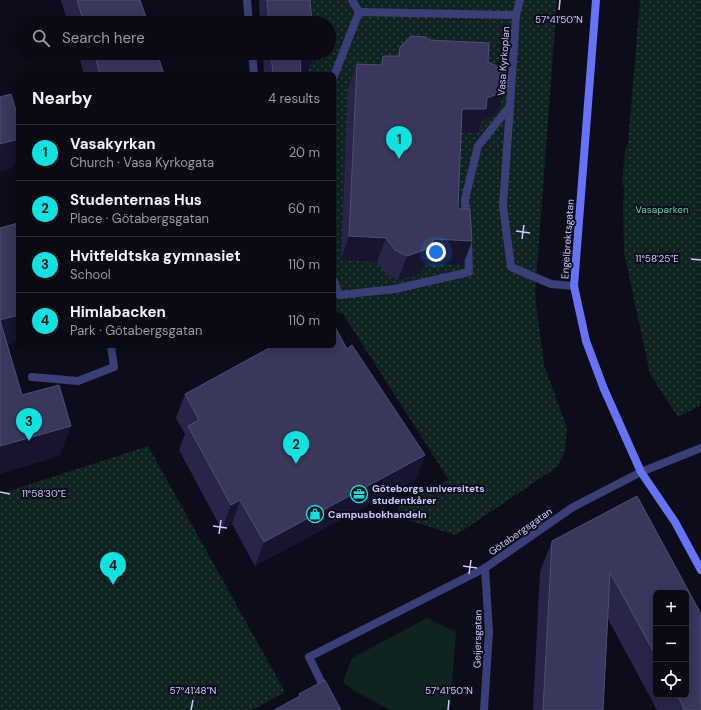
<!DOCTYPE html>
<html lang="en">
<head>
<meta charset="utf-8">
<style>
  :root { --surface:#0a0914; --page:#13121d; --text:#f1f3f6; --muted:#999aa0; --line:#2a2a34; --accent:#0ee3df }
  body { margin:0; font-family:"DM Sans",sans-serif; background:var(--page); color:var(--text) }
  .controls { position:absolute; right:12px; bottom:12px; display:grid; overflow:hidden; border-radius:6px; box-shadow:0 2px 10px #0003 }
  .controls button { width:36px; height:36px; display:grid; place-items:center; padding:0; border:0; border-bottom:1px solid var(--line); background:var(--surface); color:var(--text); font:20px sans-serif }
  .you { position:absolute; left:436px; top:252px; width:14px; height:14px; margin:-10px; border:3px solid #fff; border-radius:50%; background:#1a73e8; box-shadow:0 0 0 6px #1a73e833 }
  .badge { display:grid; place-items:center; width:26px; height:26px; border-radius:50%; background:var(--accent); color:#111; font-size:13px; font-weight:700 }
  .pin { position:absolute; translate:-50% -33px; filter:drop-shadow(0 1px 2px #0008) }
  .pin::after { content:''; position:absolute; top:21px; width:14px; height:12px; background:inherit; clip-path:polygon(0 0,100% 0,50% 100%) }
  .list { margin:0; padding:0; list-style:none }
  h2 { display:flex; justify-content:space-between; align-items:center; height:52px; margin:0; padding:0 16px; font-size:17px }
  h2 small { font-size:13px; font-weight:400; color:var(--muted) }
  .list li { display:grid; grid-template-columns:26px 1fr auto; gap:12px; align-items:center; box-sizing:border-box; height:56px; padding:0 16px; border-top:1px solid var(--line) }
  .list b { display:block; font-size:15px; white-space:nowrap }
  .list p { margin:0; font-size:13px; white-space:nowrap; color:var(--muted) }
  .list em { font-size:13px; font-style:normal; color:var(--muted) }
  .icon { flex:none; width:22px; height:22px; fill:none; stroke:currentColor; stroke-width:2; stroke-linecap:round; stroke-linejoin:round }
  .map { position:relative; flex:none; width:701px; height:710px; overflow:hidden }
  .search { position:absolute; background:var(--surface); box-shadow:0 2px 10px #0003; left:16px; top:16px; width:320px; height:44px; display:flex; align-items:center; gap:10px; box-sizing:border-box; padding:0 14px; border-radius:22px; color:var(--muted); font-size:15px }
  .panel { position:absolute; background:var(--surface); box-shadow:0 2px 10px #0003; left:16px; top:72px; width:320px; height:276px; border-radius:6px }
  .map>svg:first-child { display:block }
  .grass { fill:#0f2421 }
  .park { fill:url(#park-dots) }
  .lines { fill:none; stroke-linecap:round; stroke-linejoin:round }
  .lane { stroke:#3a3f77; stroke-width:8 }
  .street { stroke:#3a3f77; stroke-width:8 }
  .secondary { stroke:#6673f6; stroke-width:8 }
  .wall { fill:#282548; fill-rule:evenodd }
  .shaded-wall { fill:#16142e }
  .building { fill:#39375b; stroke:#504e74 }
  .ticks { fill:none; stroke:#c9c9fc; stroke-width:1.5 }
  .labels { text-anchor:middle; stroke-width:4; stroke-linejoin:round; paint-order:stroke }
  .street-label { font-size:10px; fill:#c9c9fc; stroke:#0d0c1b }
  .park-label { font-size:10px; fill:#5bd6a8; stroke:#0d0c1b }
  .poi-label { font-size:10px; font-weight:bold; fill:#c9c9fc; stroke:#0d0c1b; text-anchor:start }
  .ticks-label { font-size:10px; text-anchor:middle; fill:#c9c9fc; stroke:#0d0c1b; stroke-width:4; stroke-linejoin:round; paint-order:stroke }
</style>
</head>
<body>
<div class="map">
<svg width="701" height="710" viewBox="0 0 701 710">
  <defs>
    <pattern id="park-dots" width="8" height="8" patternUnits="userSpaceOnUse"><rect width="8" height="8" fill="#0f2421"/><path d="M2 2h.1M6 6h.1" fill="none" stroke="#314242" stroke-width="1.8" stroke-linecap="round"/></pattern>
  </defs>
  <rect width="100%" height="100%" fill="#0d0c1b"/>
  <g class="grass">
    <polygon points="646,144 624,188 622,182 625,150 627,146"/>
    <polygon points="427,618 456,632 450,710 390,710 353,690 343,682 352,658"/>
  </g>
  <g class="park">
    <polygon points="259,0 557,0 535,295 544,365 567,428 565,451 557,467 456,535 398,517 399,504 449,480 343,314 334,311 334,74 265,74 264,53 329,53 329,23 261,23"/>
    <polygon points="640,0 701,0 701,405 678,417 650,374 624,252 623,204"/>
    <polygon points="148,446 285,692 252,710 0,710 0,494"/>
  </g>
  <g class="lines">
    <g class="lane">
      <polyline points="352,0 359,12"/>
      <polyline points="334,76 359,12 516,15"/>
      <polyline points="510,106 503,206 511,267 551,284 574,286"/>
      <polyline points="466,219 465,199 478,146 510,106 516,15 520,0"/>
      <polyline points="334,281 339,295 395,289 469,272 468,241"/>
      <polyline points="32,377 78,381 114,367 111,346"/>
      <polyline points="309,657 335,710"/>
    </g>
    <g class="street">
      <polyline points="247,0 249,23"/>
      <polyline points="252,53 254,74"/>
      <polyline points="309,657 485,568 573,507 641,472 701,448"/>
      <polyline points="484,710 489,632 485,568"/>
    </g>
    <polyline class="secondary" points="596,0 574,286 586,341 604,389 641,472 675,522 701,570"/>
  </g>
  <g class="wall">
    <polygon points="61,0 140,0 148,23 68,23"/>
    <polygon points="259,0 310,0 312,23 260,23"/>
    <polygon points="429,40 488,62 496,115 482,120 478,133 461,133 458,209 463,265 425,264 421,273 398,280 386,274 377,262 341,260 348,88 357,64 379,65 383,56 397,56 400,47"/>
    <polygon points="78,53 157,53 164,74 84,74"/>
    <polygon points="263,53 314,53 307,74 264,74"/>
    <polygon points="347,349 425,455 416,479 255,566 232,524 222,530 179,450 185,434 176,418 185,394"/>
    <path d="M 637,496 L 701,710 L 657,710 L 608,619 L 603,710 L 533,710 L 540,572 L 552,541 ZM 656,593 L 686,695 L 656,695 Z"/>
  </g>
  <g class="shaded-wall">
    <polygon points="314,54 307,74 293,74 300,56"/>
    <polygon points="505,91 496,115 482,120 478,133 453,133 462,109"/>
    <polygon points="18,139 18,153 13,168 0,172 0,144"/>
    <polygon points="349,236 386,238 377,262 341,260"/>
    <polygon points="434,239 472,241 463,265 425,264 421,273 398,280 407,256"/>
    <polygon points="18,315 18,342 0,347 0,320"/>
    <polygon points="71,426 60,456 0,474 0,446"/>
    <polygon points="425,455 416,479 255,566 264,542"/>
    <polygon points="240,500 232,524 222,530 231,505"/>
  </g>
  <g class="building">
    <polygon points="77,0 140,0 148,23 84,23"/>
    <polygon points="267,0 310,0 312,23 269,23"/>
    <polygon points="411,36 426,37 429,40 489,43 488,62 505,70 509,79 505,91 487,98 486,109 462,109 458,209 470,209 472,241 434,239 430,248 407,256 395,250 386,238 349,236 357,64 382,65 383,56 399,56 400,47"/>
    <polygon points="94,53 157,53 164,74 100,74"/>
    <polygon points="271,53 314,53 314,54 300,56 301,74 273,74"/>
    <polygon points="11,94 18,117 18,139 0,144 0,97"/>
    <polygon points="18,223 18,315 0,320 22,395 59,385 71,426 0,446 0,228"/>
    <polygon points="334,325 347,349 352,345 425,455 264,542 240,500 231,505 188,426 199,420 185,394 273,346 334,346"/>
    <polygon points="637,496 701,614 701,710 685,710 677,695 686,695 686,593 656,593 656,656 610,572 603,710 543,710 552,541"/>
    <polygon points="325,680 341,710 274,710 300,696 299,694"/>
  </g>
  <path class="ticks" d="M 559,10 L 560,0M 516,231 L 530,233M 522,239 L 524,225M 691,259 L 701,260M 0,492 L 10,494M 213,526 L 227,528M 219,534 L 221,520M 463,566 L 477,568M 469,574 L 471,560M 191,710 L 193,700M 448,710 L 449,700"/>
  <defs>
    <g id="office-ring" transform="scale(0.9)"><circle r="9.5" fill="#0d0c1b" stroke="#0ee3df" stroke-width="1.5"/><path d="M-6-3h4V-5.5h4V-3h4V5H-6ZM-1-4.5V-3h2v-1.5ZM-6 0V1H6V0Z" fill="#0ee3df"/></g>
    <g id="shop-ring" transform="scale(0.9)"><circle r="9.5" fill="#0d0c1b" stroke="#0ee3df" stroke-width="1.5"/><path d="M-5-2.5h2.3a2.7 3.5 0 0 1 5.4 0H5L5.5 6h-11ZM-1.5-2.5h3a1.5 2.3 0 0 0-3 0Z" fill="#0ee3df"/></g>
  </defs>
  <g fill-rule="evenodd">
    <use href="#office-ring" x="359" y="494"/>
    <use href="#shop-ring" x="315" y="514"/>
  </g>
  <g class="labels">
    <g class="street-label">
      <text transform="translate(503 61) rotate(-86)" y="4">Vasa Kyrkoplan</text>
      <text transform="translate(567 239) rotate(-86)" y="4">Engelbrektsgatan</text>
      <text transform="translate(520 531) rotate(-35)" y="4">Götabergsgatan</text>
      <text transform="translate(477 639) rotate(-89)" y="4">Geijersgatan</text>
    </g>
    <g class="park-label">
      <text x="662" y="213">Vasaparken</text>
    </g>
    <g class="poi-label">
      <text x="372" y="492">Göteborgs universitets<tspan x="372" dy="12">studentkårer</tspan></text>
      <text x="328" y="518">Campusbokhandeln</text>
    </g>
  </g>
  <g class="ticks-label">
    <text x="559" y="23">57°41'50"N</text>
    <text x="657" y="262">11°58'25"E</text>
    <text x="44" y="497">11°58'30"E</text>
    <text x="193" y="694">57°41'48"N</text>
    <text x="449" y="694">57°41'50"N</text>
  </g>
</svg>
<div class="controls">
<button>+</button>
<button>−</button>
<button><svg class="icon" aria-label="locate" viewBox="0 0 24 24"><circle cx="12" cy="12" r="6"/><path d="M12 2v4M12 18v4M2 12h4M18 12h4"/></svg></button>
</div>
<div class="you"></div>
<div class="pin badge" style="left:399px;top:159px">1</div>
<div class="pin badge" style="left:296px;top:464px">2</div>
<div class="pin badge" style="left:29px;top:441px">3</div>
<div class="pin badge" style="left:113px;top:585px">4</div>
<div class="search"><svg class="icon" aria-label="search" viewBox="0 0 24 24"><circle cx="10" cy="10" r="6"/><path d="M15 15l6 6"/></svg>Search here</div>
<section class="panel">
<h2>Nearby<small>4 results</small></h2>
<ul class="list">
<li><span class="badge">1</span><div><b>Vasakyrkan</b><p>Church · Vasa Kyrkogata</p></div><em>20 m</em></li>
<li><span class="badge">2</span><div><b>Studenternas Hus</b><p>Place · Götabergsgatan</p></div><em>60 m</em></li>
<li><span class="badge">3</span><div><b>Hvitfeldtska gymnasiet</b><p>School</p></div><em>110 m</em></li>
<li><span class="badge">4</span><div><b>Himlabacken</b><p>Park · Götabergsgatan</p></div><em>110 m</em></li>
</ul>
</section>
</div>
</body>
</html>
